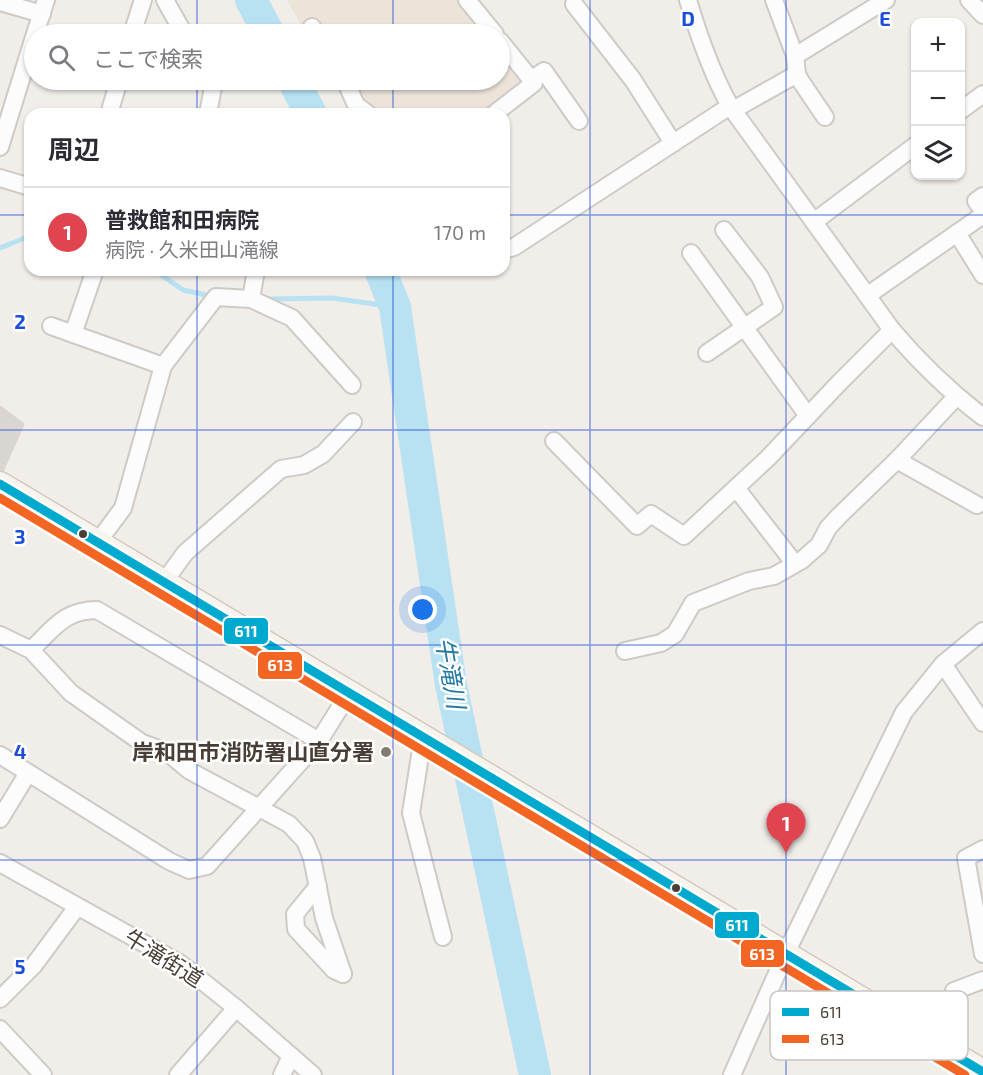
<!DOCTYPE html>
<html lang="ja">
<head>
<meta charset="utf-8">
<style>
  :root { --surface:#fff; --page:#f2f2f3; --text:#2b2b33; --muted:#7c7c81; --line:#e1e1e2; --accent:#d93025 }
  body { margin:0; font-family:"Exo 2","Noto Sans JP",sans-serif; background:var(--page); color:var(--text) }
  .controls { position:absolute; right:18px; top:18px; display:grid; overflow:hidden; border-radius:12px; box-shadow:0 2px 4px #0004 }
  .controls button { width:54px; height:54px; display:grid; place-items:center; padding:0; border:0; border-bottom:2px solid var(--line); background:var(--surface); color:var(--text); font:30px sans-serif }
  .you { position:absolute; left:423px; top:610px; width:21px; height:21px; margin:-15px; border:4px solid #fff; border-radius:50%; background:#1a73e8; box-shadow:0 0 0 9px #1a73e833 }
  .badge { display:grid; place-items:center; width:39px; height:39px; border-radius:50%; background:var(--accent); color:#fff; font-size:20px; font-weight:700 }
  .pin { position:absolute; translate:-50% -50px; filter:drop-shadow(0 2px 3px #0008) }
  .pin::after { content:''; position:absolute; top:32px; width:21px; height:18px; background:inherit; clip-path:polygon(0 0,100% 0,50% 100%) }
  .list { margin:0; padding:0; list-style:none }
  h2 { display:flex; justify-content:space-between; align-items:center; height:78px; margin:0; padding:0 24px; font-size:26px }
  h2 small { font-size:20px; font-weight:400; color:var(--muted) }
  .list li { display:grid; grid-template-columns:39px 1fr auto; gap:18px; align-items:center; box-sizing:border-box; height:90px; padding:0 24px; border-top:2px solid var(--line) }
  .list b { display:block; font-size:22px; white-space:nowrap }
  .list p { margin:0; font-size:20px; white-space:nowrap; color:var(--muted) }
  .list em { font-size:20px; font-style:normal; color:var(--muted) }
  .icon { flex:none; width:33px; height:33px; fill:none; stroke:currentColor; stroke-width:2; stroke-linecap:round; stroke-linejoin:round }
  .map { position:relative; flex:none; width:983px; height:1075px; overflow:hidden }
  .search { position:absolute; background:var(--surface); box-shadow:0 2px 4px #0004; left:24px; top:24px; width:486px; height:66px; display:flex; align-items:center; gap:15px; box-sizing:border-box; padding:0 21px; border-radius:33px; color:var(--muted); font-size:22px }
  .panel { position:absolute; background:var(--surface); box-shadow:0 2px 4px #0004; left:24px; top:108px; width:486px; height:168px; border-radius:18px }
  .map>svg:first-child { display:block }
  .education { fill:#ece4d9 }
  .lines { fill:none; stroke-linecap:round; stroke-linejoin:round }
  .stream { stroke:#b8e1f2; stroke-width:5 }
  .river { stroke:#b8e1f2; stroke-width:32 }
  .building { fill:#d9d5d1; stroke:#d9d5d0; stroke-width:1.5 }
  .street-casing { stroke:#cecac6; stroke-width:20 }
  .secondary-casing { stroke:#d1cac1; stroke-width:27 }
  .street { stroke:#fdfcfc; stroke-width:16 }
  .secondary { stroke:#f7f4ee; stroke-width:24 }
  .bus-1-casing { stroke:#fff; stroke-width:14 }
  .bus-2-casing { stroke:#fff; stroke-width:14 }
  .bus-1 { stroke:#00a9ce; stroke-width:9 }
  .bus-2 { stroke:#f26522; stroke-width:9 }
  .grid { fill:none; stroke:#1d4ed8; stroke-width:1.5; stroke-opacity:0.55 }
  .bus-dot { fill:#483e35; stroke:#fff; stroke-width:2 }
  .poi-dot { fill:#837c74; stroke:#fff; stroke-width:2 }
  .labels { text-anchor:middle; stroke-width:5; stroke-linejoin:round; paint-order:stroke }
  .poi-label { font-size:22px; font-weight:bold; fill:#483e35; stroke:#fff; text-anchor:end }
  .street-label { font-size:22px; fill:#483e35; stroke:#fff }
  .water-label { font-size:24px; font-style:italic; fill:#247aa1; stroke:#fff }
  .key { fill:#fff; stroke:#c8c5c2; stroke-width:1.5 }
  .key-label { font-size:16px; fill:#483e35 }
  .grid-label { font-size:20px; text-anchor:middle; font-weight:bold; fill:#1d4ed8; stroke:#fff; stroke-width:5; stroke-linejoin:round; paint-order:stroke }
  .line-badge { stroke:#fff; stroke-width:2 }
  .badge-label { font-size:16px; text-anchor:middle; font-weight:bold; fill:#fff }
</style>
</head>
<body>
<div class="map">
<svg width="983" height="1075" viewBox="0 0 983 1075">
  <rect width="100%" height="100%" fill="#f1eeea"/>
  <g class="education">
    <polygon points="287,0 458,0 487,34 322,34 317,27 301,25"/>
    <polygon points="500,49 520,74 520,85 485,114 377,114 361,99 350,80 500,80"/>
  </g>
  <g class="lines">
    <g class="stream">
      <polyline points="0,248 30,236"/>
      <polyline points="154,270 183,290 206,295"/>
      <polyline points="269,299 332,298 395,307"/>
    </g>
    <g class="river">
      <polyline points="251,0 269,34"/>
      <polyline points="293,80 311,114"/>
      <polyline points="380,270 395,307 451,685 535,1075"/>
    </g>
  </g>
  <polygon class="building" points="0,406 24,424 3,471 0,470"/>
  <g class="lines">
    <g class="street-casing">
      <g id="street">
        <polyline points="165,0 184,34"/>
        <polyline points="467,0 495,34"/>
        <path d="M 688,0 C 699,37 711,72 730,106 L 892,330 C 920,363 949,391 983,417"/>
        <polyline points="774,0 795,56"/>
        <polyline points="969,0 983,15"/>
        <polyline points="0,2 42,14"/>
        <polyline points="574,4 633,80 673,143"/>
        <polyline points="312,27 317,34"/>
        <polyline points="35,34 46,0"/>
        <polyline points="132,34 143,0"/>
        <polyline points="345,80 356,105 368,114"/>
        <polyline points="531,80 544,71 579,121"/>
        <polyline points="733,110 797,74"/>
        <polyline points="960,111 983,94"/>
        <polyline points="109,114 119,80"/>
        <polyline points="208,114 213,87 209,80"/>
        <polyline points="494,114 534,83 500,41"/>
        <polyline points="825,117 800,80 797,74 795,56 886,0"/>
        <polyline points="0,147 34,37"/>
        <polyline points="0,178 30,187"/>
        <polyline points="983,196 976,201 983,210"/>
        <polyline points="815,221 916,145"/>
        <polyline points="957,233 983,275"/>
        <polyline points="504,250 514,247 730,106"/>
        <polyline points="691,253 808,416"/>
        <polyline points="868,295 983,215"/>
        <polyline points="251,299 256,270"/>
        <polyline points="51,326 163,366"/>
        <polyline points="73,334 95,270"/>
        <polyline points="707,353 774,307 760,277 724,230"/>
        <polyline points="554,441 637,526 651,514 684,536 768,458 840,382 892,330"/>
        <polyline points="897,460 977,505"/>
        <polyline points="736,488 795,564"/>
        <polyline points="97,543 123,508 163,366 216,297 251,299 292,318 352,385"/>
        <polyline points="164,582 185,553 281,469 304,465 323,454 353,422"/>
        <polyline points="0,635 31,650 71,693 142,743 167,752 190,771 289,824 305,841 312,858 324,918 343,974"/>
        <path d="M 31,650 C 53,629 64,610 97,610 L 319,741"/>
        <polyline points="625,651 661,643 675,634 693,603 749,581 774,576 802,560 819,545 828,528 839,516 897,460 956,397"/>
        <polyline points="943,664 983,723"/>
        <polyline points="423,737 411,813 443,937"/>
        <polyline points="0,755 169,861 189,870 207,866 319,741 349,693"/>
        <polyline points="0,819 28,773"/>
        <polyline points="983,849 966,858 983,954"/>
        <polyline points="0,863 181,964 236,1008 313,1075"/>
        <polyline points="318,886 295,914 296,929 334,970 343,974"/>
        <polyline points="0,999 34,965 77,907"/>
        <polyline points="0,1029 43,1075"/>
        <polyline points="956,1055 954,991 983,980"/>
        <polyline points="178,1075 236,1008"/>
        <polyline points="282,1075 291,1056"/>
        <polyline points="732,1075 786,953 904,712 943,664 983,631"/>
      </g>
    </g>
    <g class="secondary-casing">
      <polyline id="secondary" points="0,484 983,1072"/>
    </g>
    <use href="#street" class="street"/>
    <use href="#secondary" class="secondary"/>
    <g class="bus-1-casing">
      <polyline id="bus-1" points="0,484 983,1072"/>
    </g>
    <g class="bus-2-casing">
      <polyline id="bus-2" points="0,498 965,1075"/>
    </g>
    <use href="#bus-1" class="bus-1"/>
    <use href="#bus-2" class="bus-2"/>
  </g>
  <path class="grid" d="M 197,0 L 197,34M 393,0 L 393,34M 590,0 L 590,1075M 786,0 L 786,1075M 197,80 L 197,114M 393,80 L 393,114M 0,215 L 30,215M 504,215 L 983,215M 197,270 L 197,1075M 393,270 L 393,1075M 0,430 L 983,430M 0,645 L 983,645M 0,860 L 983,860"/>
  <g class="bus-dot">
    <circle cx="83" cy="534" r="5"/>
    <circle cx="676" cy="888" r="5"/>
  </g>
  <circle class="poi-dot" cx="386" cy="752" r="6"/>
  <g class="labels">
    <g class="poi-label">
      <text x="374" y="760">岸和田市消防署山直分署</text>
    </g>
    <g class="street-label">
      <text transform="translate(164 958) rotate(32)" y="8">牛滝街道</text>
    </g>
    <g class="water-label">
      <text transform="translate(450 673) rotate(80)" y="8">牛滝川</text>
    </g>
  </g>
  <rect x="770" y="991" width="198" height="69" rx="9" class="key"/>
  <rect x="782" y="1008" width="27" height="8" fill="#00a9ce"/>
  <rect x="782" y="1035" width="27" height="8" fill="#f26522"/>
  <g class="key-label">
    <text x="820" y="1018">611</text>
    <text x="820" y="1045">613</text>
  </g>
  <g class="grid-label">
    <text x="688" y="26">D</text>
    <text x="885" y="26">E</text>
    <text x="20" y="329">2</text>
    <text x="20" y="544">3</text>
    <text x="20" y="759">4</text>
    <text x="20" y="974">5</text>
  </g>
  <g class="line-badge">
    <rect x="223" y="617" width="46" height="28" rx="6" fill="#00a9ce"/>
    <rect x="257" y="651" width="46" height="29" rx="6" fill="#f26522"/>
    <rect x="714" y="911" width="46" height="28" rx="6" fill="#00a9ce"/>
    <rect x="740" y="939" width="45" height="29" rx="6" fill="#f26522"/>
  </g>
  <g class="badge-label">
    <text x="246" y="637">611</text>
    <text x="280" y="671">613</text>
    <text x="737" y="931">611</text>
    <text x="762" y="960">613</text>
  </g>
</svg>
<div class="controls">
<button>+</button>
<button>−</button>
<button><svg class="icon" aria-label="layers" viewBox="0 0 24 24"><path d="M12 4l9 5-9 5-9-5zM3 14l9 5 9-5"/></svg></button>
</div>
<div class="you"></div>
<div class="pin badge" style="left:786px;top:853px;background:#e0444e">1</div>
<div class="search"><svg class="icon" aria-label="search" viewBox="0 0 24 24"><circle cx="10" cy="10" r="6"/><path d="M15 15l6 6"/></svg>ここで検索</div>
<section class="panel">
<h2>周辺<small></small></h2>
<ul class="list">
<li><span class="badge" style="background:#e0444e">1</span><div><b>普救館和田病院</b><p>病院 · 久米田山滝線</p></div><em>170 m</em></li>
</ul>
</section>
</div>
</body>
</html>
